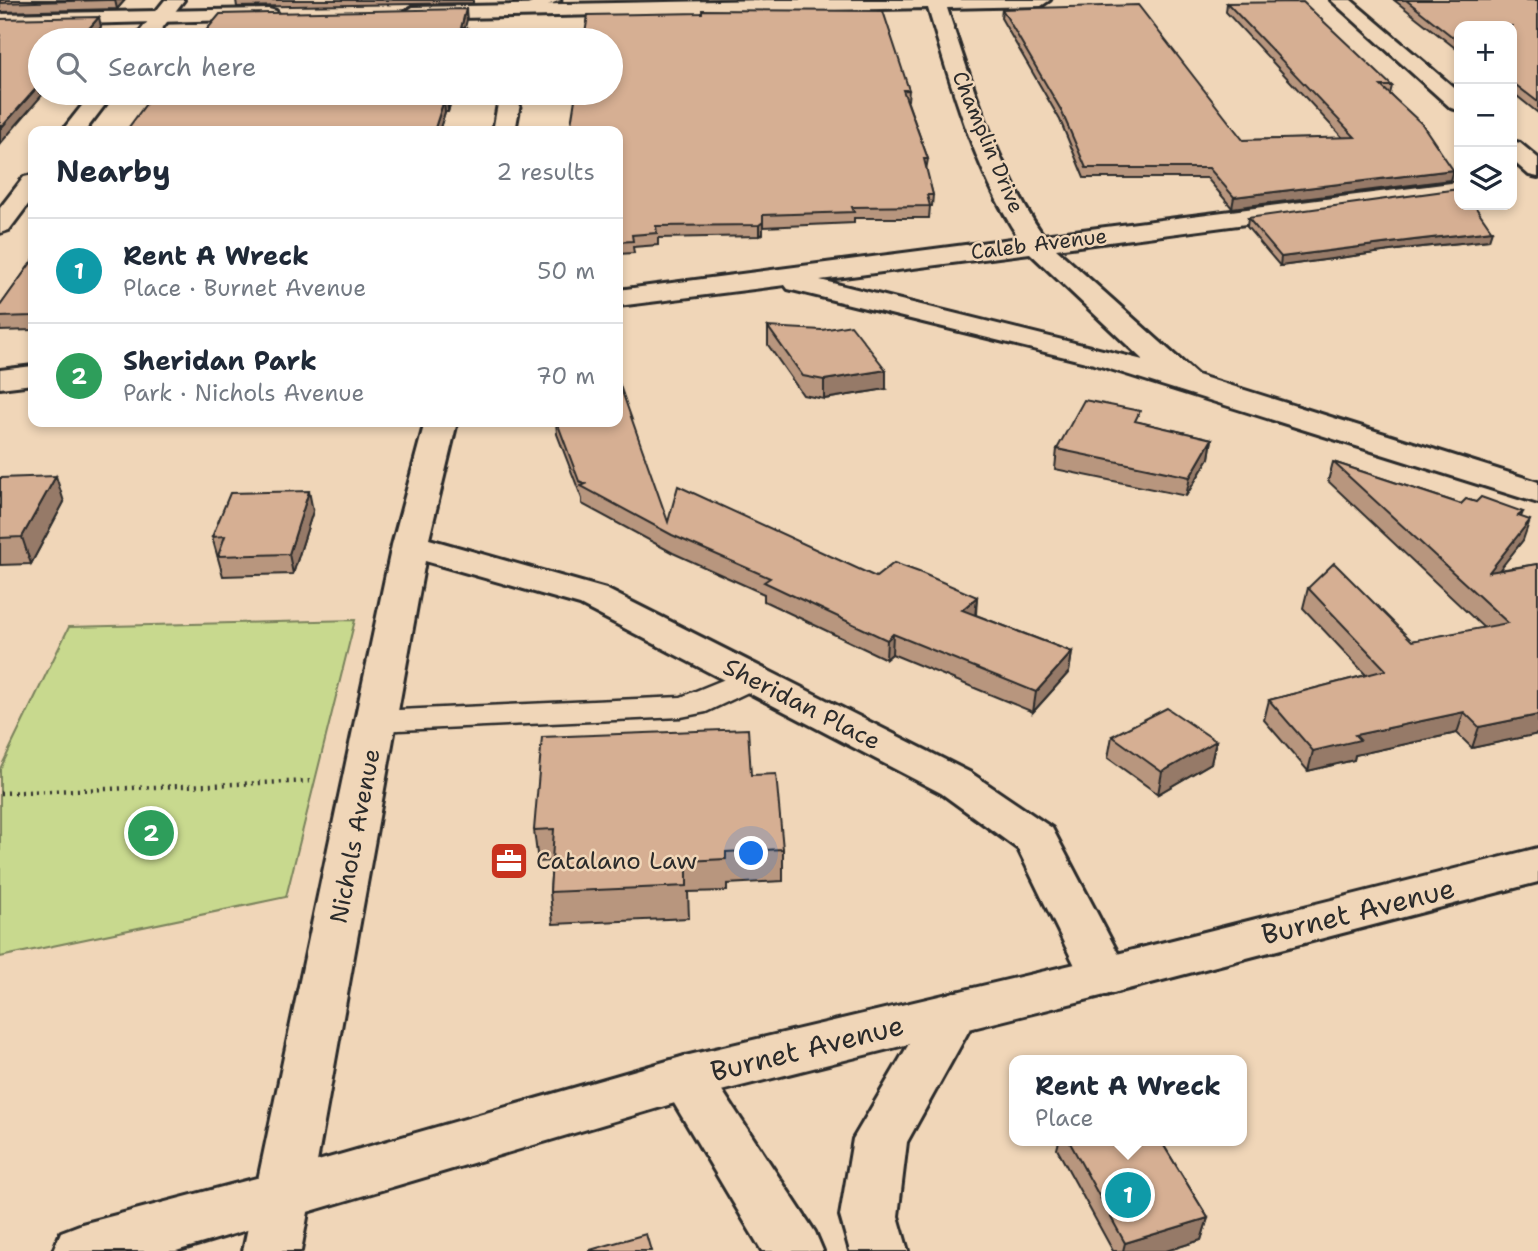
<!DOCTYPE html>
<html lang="en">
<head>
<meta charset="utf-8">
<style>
  :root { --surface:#fff; --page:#f6f6f7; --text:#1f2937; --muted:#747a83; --line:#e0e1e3; --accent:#b45309 }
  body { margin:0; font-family:"Shantell Sans",sans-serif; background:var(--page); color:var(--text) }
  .controls { position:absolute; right:21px; top:21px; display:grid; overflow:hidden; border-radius:14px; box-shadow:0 4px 10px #0003 }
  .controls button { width:63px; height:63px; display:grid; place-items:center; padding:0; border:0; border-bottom:2px solid var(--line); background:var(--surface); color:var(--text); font:35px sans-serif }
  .you { position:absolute; left:752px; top:854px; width:24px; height:24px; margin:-18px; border:5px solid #fff; border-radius:50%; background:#1a73e8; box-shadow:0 0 0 10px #1a73e833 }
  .badge { display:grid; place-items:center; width:46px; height:46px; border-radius:50%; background:var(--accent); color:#fff; font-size:23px; font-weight:700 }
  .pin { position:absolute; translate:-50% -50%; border:4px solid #fff; box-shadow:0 2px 7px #0006 }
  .popup { position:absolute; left:1009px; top:1055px; width:238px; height:91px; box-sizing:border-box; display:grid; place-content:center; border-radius:14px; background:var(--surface); filter:drop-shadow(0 2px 5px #0005); font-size:23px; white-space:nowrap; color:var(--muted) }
  .popup b { font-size:26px; color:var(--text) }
  .popup::after { content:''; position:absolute; left:50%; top:100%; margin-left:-14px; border:14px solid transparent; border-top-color:var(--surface) }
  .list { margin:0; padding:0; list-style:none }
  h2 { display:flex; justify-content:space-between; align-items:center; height:91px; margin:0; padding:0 28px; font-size:30px }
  h2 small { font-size:23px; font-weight:400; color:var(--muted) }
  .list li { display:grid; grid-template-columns:46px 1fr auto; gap:21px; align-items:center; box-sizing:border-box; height:105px; padding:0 28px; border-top:2px solid var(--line) }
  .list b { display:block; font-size:26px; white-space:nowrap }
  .list p { margin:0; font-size:23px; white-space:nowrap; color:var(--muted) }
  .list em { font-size:23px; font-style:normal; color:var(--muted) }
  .icon { flex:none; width:38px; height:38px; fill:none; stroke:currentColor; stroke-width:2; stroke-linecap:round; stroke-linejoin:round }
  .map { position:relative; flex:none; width:1538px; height:1251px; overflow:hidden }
  .search { position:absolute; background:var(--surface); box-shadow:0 4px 10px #0003; left:28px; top:28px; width:595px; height:77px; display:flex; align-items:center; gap:18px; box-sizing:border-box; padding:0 24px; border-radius:38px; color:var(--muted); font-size:26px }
  .panel { position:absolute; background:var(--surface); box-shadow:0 4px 10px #0003; left:28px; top:126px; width:595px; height:301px; border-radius:14px }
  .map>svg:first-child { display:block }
  .green { fill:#c8d98e; stroke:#7a825c; stroke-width:2 }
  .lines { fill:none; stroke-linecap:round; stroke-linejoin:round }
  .lane-casing { stroke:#2b2b2b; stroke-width:5 }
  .street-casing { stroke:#2b2b2b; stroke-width:6 }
  .secondary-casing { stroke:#2b2b2b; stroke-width:6 }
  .highway-casing { stroke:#2b2b2b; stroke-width:6 }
  .path { stroke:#2b2b2b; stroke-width:4.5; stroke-dasharray:2 5; stroke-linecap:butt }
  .lane { fill:#f0d6b8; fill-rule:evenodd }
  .street { fill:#f0d6b8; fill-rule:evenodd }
  .secondary { fill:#f0d6b8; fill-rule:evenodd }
  .highway { fill:#f0d6b8; fill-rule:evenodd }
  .wall { fill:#b8967e; stroke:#2b2b2b; stroke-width:2 }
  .shaded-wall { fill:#967a67; stroke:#2b2b2b; stroke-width:2 }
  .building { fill:#d6af93; stroke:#2b2b2b; stroke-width:2 }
  .labels { text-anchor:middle; stroke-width:5; stroke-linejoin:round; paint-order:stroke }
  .far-street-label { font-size:21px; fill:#2b2b2b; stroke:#f0d6b8 }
  .street-label { font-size:24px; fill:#2b2b2b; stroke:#f0d6b8 }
  .poi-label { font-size:24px; fill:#2b2b2b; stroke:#f0d6b8; text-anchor:start }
  .near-street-label { font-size:28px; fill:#2b2b2b; stroke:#f0d6b8 }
</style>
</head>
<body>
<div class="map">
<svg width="1538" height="1251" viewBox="0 0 1538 1251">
  <rect width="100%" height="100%" fill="#f0d6b8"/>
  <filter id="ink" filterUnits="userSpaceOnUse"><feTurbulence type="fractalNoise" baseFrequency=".0143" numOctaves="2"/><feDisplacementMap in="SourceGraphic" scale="14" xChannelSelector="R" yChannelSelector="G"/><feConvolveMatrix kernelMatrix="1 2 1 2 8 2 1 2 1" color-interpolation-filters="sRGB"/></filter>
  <g filter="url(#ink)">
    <polygon class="green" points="355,620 286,897 0,957 0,769 69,627"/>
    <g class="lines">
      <g class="lane-casing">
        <g id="lane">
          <polygon points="539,0 561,0 528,12 521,8"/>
          <polygon points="752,668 763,671 768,678 763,685 706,712 681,717 377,731 366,728 361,721 366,714 377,711 681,697"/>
        </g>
      </g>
      <g class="street-casing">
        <g id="street">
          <path d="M 768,0 L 1050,0 L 1041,6 L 947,8 C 970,79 1000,174 1043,235 L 1459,182 L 1459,196 L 1056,249 L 1197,375 L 1538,482 L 1538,503 L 1094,364 L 788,289 L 785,285 L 618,306 L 618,290 L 1019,238 C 976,174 950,82 928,8 L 413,19 L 403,13 L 413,7 ZM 1030,253 L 1143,360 L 820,280 Z"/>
          <polygon points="1331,0 1351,0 1459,92 1459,110 1451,108"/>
          <polygon points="269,9 276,11 279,15 276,19 0,26 0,14"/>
          <polygon points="500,93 522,93 515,131 493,131"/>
          <polygon points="1512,141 1520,143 1538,158 1538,177 1529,175 1512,160"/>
          <polygon points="33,366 33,384 0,388 0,370"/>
          <polygon points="425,422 457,422 429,539 606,589 971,773 1052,828 1130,976 1123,990 1105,995 1087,990 1018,849 941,793 580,605 425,561 301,1251 243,1251 392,545"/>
        </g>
      </g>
      <g class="secondary-casing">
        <g id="secondary">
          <polygon points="165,0 184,0 153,40 133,40"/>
          <polygon points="92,93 114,93 85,131 62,131"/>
          <polygon points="33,175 33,198 9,230 0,233 0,208 24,177"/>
          <polygon points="1538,848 1538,882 1105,995 685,1100 176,1251 53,1251 61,1232 82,1224 283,1171 685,1056 1105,957"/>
        </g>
      </g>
      <g class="highway-casing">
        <g id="highway">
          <polygon points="954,992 972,998 979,1012 907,1142 898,1216 908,1251 850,1251 840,1216 853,1139 936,998"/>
          <polygon points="685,1056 704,1063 815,1232 823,1251 762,1251 659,1078 666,1063"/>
        </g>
      </g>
      <polyline class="path" points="0,793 314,781"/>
      <use href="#lane" class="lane"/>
      <use href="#street" class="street"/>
      <use href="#secondary" class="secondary"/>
      <use href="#highway" class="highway"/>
    </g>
    <g class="wall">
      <polygon points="0,0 125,0 117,9 0,12"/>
      <polygon points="236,0 473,0 473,3 237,7"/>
      <polygon points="1394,0 1538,0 1538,113 1512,92 1512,26 1459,26 1459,51"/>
      <polygon points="1227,3 1392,86 1390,94 1453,170 1450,180 1232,208 1207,178 1084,178 1060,120 1001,18 1002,9 1243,140 1343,138 1226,12"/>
      <polygon points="909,90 908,100 907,100 928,159 926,170 933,195 932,206 930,206 929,218 854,218 854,223 763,227 763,234 759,236 658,238 658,245 633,247 634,253 618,254 618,131 576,93"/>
      <polygon points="453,93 448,112 445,112 439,131 126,131"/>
      <polygon points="1248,218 1489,240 1412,248 1280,266 1247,227"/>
      <polygon points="33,260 33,330 0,331 0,306"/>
      <polygon points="768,327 886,389 824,399 803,395 768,345"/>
      <polygon points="556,422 618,422 668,522 876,577 977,597 976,615 1072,652 1069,672 1033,712 892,654 886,659 764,601 764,594 673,553 582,504 582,499 557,434"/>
      <polygon points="1138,422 1212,439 1209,458 1186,496 1055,469 1057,449"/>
      <polygon points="1333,462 1461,504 1476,502 1523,512 1521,517 1523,540 1499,570 1538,564 1538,734 1472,748 1457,733 1355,755 1354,760 1308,771 1264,720 1269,700 1366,675 1303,608 1308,588 1412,641 1484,628 1328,481"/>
      <polygon points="0,478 64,502 31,564 0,565"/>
      <polygon points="313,511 293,574 223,576 212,537"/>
      <polygon points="1112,736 1216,741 1211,763 1158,794 1108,758"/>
      <polygon points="751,775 783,849 783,881 727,884 727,891 688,892 689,918 553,924 550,892 552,861 538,862 534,830"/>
      <polygon points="1059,1141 1161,1141 1208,1218 1201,1240 1166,1251 1113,1251 1057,1149"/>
    </g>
    <g class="shaded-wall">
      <polygon points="115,0 125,0 117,9"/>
      <polygon points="466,9 467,20 462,39 461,28"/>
      <polygon points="99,17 101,27 90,40 79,40"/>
      <polygon points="467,28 467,40 463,40"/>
      <polygon points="40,84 40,93 44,93 0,144 0,129"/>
      <polygon points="449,93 453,93 448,112 447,100"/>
      <polygon points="444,100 445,112 439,131 434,131"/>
      <polygon points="1453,170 1450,180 1232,208 1234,197"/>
      <polygon points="763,222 763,234 759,236 759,225"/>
      <polygon points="1492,231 1489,240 1412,248 1280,266 1281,257 1414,240"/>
      <polygon points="886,370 886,389 824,399 824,380"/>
      <polygon points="1212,439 1209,458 1186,496 1190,477"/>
      <polygon points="56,476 64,502 31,564 22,537"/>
      <polygon points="309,491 313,511 293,574 289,554"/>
      <polygon points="1530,520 1523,540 1482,592 1489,572"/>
      <polygon points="977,597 975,616 962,610"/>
      <polygon points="893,634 892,654 886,659 887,640"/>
      <polygon points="1072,652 1069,672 1033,712 1036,692"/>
      <polygon points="1464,712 1457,733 1355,755 1354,760 1308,771 1313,751 1355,735"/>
      <polygon points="1538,715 1538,734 1472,748 1479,727"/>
      <polygon points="1216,741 1211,763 1158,794 1162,772"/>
      <polygon points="1208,1218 1201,1240 1166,1251 1123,1251 1125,1243"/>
    </g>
    <g class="building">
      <polygon points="0,0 107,0 0,3"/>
      <polygon points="1406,0 1538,0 1538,102 1512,82 1512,26 1459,26 1459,42"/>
      <polygon points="1303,2 1392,86 1381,86 1422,124 1453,170 1234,197 1209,168 1086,168 1061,110 1002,9 1138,5 1243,140 1355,137 1227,3"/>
      <polygon points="466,9 461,28 467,28 463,40 198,40 220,14"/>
      <polygon points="702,10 883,11 909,90 903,90 928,159 924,159 933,195 927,195 930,206 852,207 854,212 763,215 763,222 759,225 656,226 657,233 632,235 633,241 618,242 618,131 570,131 576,93 611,93 611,40 584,40 588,15 702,13"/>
      <polygon points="99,17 79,40 40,40 40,84 0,129 0,19"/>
      <polygon points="154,93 449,93 447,100 444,100 434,131 305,131 307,128 212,131 126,131"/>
      <polygon points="1459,189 1459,205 1474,205 1492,231 1414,240 1281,257 1248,218"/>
      <polygon points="33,260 33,316 0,317 0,306"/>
      <polygon points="851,325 886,370 824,380 803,376 768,327 822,330"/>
      <polygon points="618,380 668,522 678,486 876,577 894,563 919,572 977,597 962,610 1072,652 1036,692 893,634 887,640 764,582 770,578 672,535 581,486 586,484 579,481 557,422 618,422"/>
      <polygon points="1084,400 1140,411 1135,421 1212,439 1190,477 1057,449"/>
      <polygon points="1333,462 1461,504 1466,499 1476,502 1481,497 1523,512 1518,516 1530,520 1489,572 1538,564 1538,715 1479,727 1464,712 1355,735 1360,740 1313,751 1269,700 1386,670 1308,588 1334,563 1412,641 1508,623"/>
      <polygon points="56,476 22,537 0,538 0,478"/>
      <polygon points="309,491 289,554 218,556 225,536 212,537 230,493"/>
      <polygon points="1167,708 1216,741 1162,772 1112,736"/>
      <polygon points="748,729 751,775 776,774 783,849 726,852 726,859 687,861 687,886 550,892 554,829 534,830 542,737"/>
      <polygon points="1069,1141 1161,1141 1208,1218 1125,1243"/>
      <polygon points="646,1234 651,1251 590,1251 590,1250"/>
    </g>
  </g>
  <defs>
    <g id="office-square" transform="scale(2.0125)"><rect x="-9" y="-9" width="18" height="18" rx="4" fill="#c8321e" stroke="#f0d6b8"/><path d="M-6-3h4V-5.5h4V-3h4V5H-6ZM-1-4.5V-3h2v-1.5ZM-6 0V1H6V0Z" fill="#fff"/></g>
  </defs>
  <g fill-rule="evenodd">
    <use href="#office-square" x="509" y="861"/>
  </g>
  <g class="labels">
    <g class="far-street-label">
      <text transform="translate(988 142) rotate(67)" y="7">Champlin Drive</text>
      <text transform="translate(1039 244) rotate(-7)" y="7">Caleb Avenue</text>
    </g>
    <g class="street-label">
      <text transform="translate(802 704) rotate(27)" y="8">Sheridan Place</text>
      <text transform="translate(355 836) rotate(-79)" y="8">Nichols Avenue</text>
    </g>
    <g class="poi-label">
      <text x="536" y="869">Catalano Law</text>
    </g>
    <g class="near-street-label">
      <text transform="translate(1358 911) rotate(-14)" y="10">Burnet Avenue</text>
      <text transform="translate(807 1048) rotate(-14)" y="10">Burnet Avenue</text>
    </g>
  </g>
</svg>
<div class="controls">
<button>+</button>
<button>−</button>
<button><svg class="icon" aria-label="layers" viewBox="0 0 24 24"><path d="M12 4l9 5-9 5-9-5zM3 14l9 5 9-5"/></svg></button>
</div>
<div class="you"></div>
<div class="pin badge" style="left:1128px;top:1195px;background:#0f9aa8">1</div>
<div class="popup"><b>Rent A Wreck</b>Place</div>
<div class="pin badge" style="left:151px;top:833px;background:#2e9e5b">2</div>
<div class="search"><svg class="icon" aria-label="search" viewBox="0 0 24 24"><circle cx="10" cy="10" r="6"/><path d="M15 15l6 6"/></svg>Search here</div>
<section class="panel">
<h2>Nearby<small>2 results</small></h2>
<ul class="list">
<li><span class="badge" style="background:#0f9aa8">1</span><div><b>Rent A Wreck</b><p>Place · Burnet Avenue</p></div><em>50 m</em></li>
<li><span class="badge" style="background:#2e9e5b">2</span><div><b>Sheridan Park</b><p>Park · Nichols Avenue</p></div><em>70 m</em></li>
</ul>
</section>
</div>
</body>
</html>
